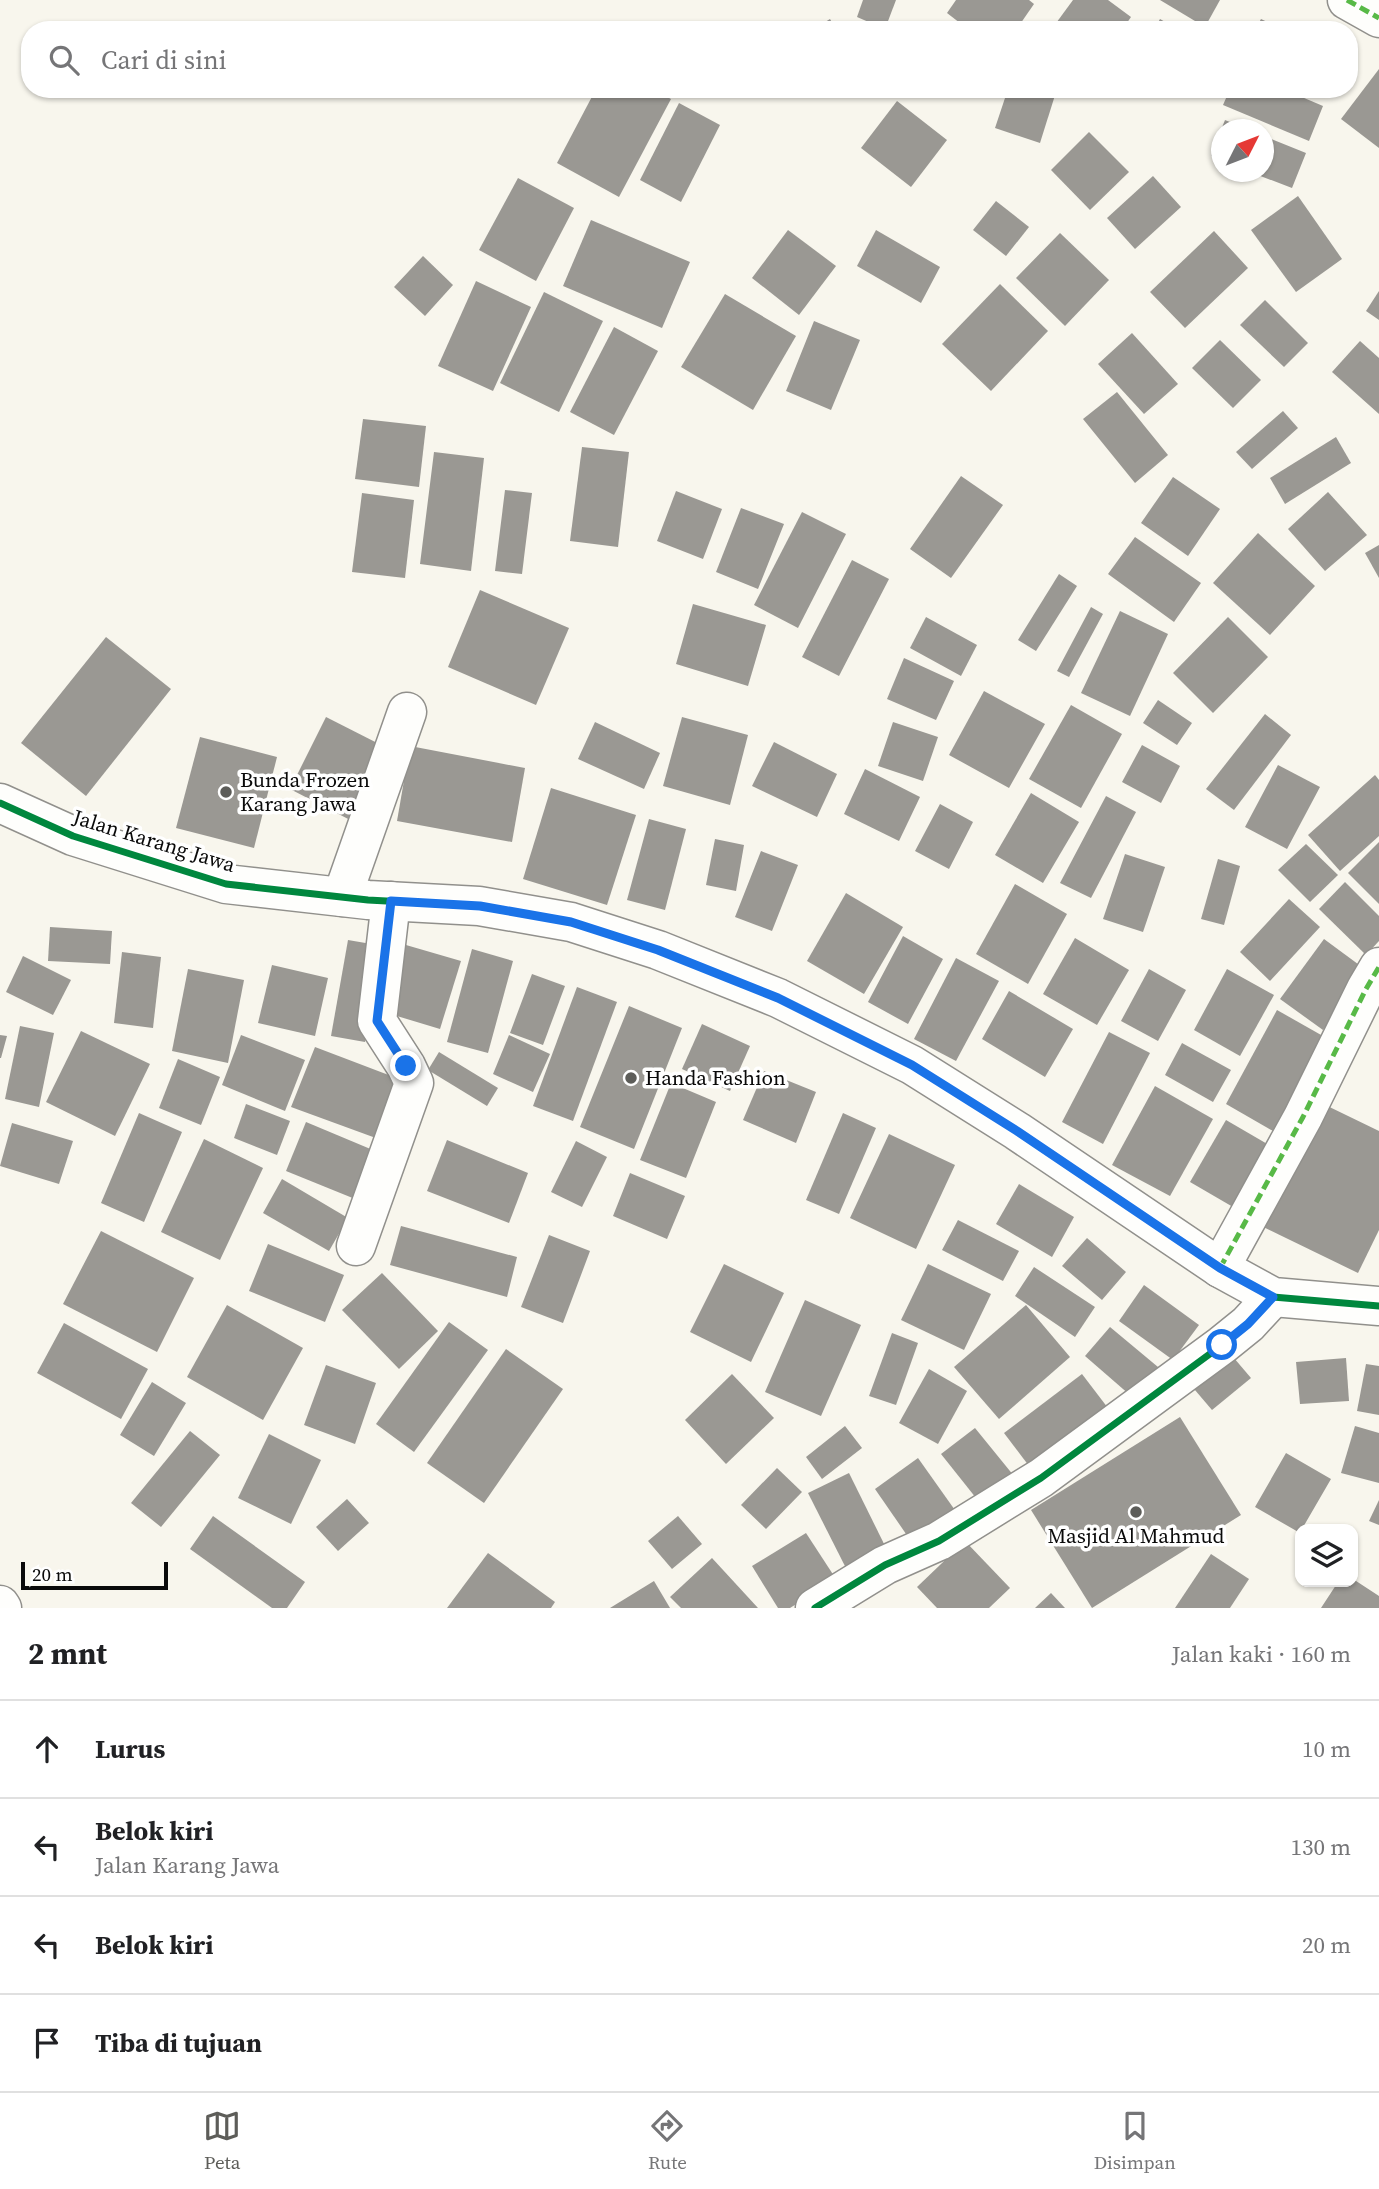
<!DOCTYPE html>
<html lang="id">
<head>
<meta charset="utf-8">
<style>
  :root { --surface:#fff; --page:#f2f2f2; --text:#202124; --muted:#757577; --line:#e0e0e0; --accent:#5d5d59 }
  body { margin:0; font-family:"Source Serif 4",serif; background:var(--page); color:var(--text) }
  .controls { position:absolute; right:21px; bottom:21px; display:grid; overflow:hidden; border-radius:14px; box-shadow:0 2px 5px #0004 }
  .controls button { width:63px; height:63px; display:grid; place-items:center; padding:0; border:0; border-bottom:2px solid var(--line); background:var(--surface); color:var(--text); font:35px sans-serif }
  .compass { position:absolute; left:1211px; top:119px; width:63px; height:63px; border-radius:50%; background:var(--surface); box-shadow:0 2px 5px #0004; rotate:48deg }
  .scale { position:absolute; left:21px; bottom:18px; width:147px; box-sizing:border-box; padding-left:7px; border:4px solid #0a0a0a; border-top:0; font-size:19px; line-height:24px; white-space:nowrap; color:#0a0a0a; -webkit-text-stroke:5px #fff; paint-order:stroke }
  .stop { position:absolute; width:21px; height:21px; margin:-16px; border:5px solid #1a73e8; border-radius:50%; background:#fff }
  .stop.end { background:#1a73e8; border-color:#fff; box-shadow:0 2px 7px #0008 }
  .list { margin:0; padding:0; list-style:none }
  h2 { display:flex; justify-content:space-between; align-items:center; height:91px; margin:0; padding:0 28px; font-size:30px }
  h2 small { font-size:23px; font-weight:400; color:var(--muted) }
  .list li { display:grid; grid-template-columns:46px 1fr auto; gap:21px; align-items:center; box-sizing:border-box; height:98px; padding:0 28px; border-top:2px solid var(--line) }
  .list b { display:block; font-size:26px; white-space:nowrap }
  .list p { margin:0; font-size:23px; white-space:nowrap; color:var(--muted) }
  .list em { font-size:23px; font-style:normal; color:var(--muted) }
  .icon { flex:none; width:38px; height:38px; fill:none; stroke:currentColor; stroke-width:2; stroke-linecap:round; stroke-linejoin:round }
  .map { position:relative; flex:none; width:1379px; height:1608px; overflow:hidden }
  .search { position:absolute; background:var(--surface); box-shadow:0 2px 5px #0004; left:21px; right:21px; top:21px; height:77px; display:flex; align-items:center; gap:18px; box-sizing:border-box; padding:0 24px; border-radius:28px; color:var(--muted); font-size:26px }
  .sheet { height:483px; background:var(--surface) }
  nav { display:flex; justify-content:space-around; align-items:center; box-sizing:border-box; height:98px; border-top:2px solid var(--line); background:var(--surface); font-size:19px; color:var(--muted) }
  nav a { display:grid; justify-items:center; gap:4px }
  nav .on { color:var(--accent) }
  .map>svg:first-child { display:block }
  .building { fill:#9a9893 }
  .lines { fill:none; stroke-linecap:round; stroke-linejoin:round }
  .minor-casing { stroke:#91908c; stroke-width:41 }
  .minor { stroke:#fefefc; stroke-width:38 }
  .quiet { stroke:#58b947; stroke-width:5; stroke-dasharray:10 5; stroke-linecap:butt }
  .cycleway-casing { stroke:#fff; stroke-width:11 }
  .cycleway { stroke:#00873e; stroke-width:7 }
  .route { stroke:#1a73e8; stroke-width:9 }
  .poi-dot { fill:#5d5d59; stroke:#fff; stroke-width:2.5 }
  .labels { text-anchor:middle; stroke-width:7; stroke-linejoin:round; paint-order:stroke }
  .poi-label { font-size:21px; fill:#0a0a0a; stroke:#fff; text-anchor:start }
  .street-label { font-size:21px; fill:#0a0a0a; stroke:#fff }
</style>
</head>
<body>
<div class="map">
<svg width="1379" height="1608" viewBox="0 0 1379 1608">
  <rect width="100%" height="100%" fill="#f8f6ed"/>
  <g class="building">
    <polygon points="863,0 896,0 885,29 857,17"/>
    <polygon points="956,0 1029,0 1034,4 1016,30 969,30 947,13"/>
    <polygon points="1073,0 1108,0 1131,17 1122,30 1051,30"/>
    <polygon points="1160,0 1220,0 1205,27"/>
    <polygon points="830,19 836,30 812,30"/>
    <polygon points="1160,19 1179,30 1154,30"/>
    <polygon points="1261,19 1284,30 1255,30"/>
    <polygon points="1379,69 1379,148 1341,119"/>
    <polygon points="596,89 652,89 671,99 619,197 557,163"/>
    <polygon points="1008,89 1047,89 1056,92 1040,143 995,128"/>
    <polygon points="1230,89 1283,89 1323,106 1309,141 1223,105"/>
    <polygon points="897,101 947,140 911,187 861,148"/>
    <polygon points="679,103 720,125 681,202 640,180"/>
    <polygon points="1225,120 1247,129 1247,130 1221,130"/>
    <polygon points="1222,130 1222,160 1211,156"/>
    <polygon points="1089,132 1129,172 1090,210 1051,170"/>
    <polygon points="1264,136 1306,153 1292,188 1250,172 1264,172"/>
    <polygon points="1153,176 1181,207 1135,249 1107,218"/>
    <polygon points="518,178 574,208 536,281 479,250"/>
    <polygon points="1298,196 1342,259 1296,292 1251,230"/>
    <polygon points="996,201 1029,227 1006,256 973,230"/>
    <polygon points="591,220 690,262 662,328 563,286"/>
    <polygon points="788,230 836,266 799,315 752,278"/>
    <polygon points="876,230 940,267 921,303 857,266"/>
    <polygon points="1214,231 1248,268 1185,328 1150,292"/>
    <polygon points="1060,233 1109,280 1065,326 1016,278"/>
    <polygon points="423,256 453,285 425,316 394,287"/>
    <polygon points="476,281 531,307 493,391 438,366"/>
    <polygon points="1000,284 1048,331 991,391 942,344"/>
    <polygon points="1379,291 1379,320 1366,311"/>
    <polygon points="544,292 603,321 559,412 500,383"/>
    <polygon points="725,294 796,336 753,410 681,367"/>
    <polygon points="1265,300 1308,343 1284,367 1240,325"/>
    <polygon points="814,321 860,340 831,410 786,391"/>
    <polygon points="614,327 658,351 614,435 570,412"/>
    <polygon points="1132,333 1178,384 1144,414 1098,364"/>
    <polygon points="1220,340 1261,380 1233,408 1192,368"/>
    <polygon points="1360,341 1379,358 1379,414 1332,372"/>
    <polygon points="1117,392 1168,455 1135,483 1083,419"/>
    <polygon points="1283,411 1298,428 1252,469 1236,452"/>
    <polygon points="363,419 426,426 419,487 355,479"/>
    <polygon points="1336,437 1351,463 1285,504 1270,478"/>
    <polygon points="582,447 629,452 618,547 570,541"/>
    <polygon points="434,452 484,458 471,571 420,564"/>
    <polygon points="961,476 1003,505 951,578 910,549"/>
    <polygon points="1173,477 1220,509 1188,556 1141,523"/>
    <polygon points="505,490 532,493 522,574 495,571"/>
    <polygon points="676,491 722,509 703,559 657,541"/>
    <polygon points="1328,492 1367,535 1325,571 1288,529"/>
    <polygon points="362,493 414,500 405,578 352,572"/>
    <polygon points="741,508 784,524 758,589 716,572"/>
    <polygon points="802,512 846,534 798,628 754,605"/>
    <polygon points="1258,533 1315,586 1270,635 1213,583"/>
    <polygon points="1135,537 1201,583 1174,622 1108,574"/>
    <polygon points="1379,545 1379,578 1365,553"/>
    <polygon points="852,560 889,579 839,676 802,657"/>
    <polygon points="1059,574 1077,586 1036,651 1018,640"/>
    <polygon points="480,590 569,628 536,705 448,667"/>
    <polygon points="693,604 766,625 748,686 676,664"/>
    <polygon points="1091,607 1103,614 1069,677 1057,671"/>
    <polygon points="1120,611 1168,634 1130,716 1081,693"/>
    <polygon points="926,617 977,645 961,676 910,648"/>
    <polygon points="1228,617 1268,657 1213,713 1173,673"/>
    <polygon points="106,637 171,689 86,796 21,743"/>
    <polygon points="904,658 954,681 936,720 887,699"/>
    <polygon points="984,691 1045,724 1009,788 949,755"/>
    <polygon points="1158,700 1192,723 1177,745 1143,723"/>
    <polygon points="1071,705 1122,734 1081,808 1029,779"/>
    <polygon points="1265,714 1291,735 1234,810 1206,789"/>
    <polygon points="326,717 391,750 354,822 290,789"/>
    <polygon points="682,717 748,735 730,805 663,786"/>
    <polygon points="595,722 660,753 644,789 578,759"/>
    <polygon points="893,722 938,737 923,781 878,766"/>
    <polygon points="200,737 277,757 254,848 176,828"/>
    <polygon points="774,742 837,774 817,817 752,786"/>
    <polygon points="1142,745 1180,766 1161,803 1122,782"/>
    <polygon points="410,746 525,768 512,842 397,821"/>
    <polygon points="1278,765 1320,787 1287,849 1245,827"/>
    <polygon points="865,769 920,797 899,841 844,814"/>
    <polygon points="1375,775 1379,780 1379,836 1340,871 1308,835"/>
    <polygon points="551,788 636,815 607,905 523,879"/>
    <polygon points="1031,793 1079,822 1043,883 995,855"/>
    <polygon points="1106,796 1136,812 1091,898 1060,883"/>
    <polygon points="940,804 973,822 949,869 915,851"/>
    <polygon points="649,819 686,829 665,910 627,900"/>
    <polygon points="715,839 744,845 736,891 706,885"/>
    <polygon points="1379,842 1379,904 1348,873"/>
    <polygon points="1306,844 1338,875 1310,902 1278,870"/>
    <polygon points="761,851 798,865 772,931 735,917"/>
    <polygon points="1125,854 1165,867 1143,932 1103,919"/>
    <polygon points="1218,859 1240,866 1224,925 1201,919"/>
    <polygon points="1345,882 1379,916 1379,941 1366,955 1319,909"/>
    <polygon points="1015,884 1067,914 1028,984 976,954"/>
    <polygon points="846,893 903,927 864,994 807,961"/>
    <polygon points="1289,899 1320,927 1270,981 1240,952"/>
    <polygon points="50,927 112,931 110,964 48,961"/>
    <polygon points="903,936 943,959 908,1024 868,1002"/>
    <polygon points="1075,938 1129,970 1097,1025 1043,994"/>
    <polygon points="1324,939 1366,970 1323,1030 1280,999"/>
    <polygon points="348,940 383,946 365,1042 331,1036"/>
    <polygon points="406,945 461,961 440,1029 387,1013"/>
    <polygon points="472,949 513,961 488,1053 447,1042"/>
    <polygon points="122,952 161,957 153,1028 114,1023"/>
    <polygon points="23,956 71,980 53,1015 6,992"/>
    <polygon points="956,958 999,981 956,1061 914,1039"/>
    <polygon points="272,965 328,978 315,1036 258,1023"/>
    <polygon points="188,969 244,980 228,1063 172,1051"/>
    <polygon points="1149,969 1186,990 1158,1041 1121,1021"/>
    <polygon points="1227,969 1274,995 1240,1056 1194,1030"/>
    <polygon points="532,974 565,986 543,1045 510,1033"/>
    <polygon points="577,987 617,1002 573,1121 533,1106"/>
    <polygon points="1009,991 1073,1029 1045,1077 982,1039"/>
    <polygon points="629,1006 682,1028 634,1149 580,1127"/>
    <polygon points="1277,1010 1337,1044 1285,1138 1226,1104"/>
    <polygon points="702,1024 750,1046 730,1091 682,1069"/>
    <polygon points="20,1026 54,1033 39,1107 5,1099"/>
    <polygon points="81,1031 150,1064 115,1136 46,1102"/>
    <polygon points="1109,1032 1150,1053 1103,1144 1062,1122"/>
    <polygon points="0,1035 7,1036 1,1058 0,1058"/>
    <polygon points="241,1035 305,1060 285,1111 222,1085"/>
    <polygon points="509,1035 550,1054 533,1092 493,1074"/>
    <polygon points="1182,1043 1231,1070 1213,1102 1165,1075"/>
    <polygon points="315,1047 407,1082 384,1141 291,1107"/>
    <polygon points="439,1052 498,1088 487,1106 428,1070"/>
    <polygon points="178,1059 220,1077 201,1125 159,1108"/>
    <polygon points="764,1071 816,1092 796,1143 743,1120"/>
    <polygon points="671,1083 716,1102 686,1178 640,1160"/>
    <polygon points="1155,1086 1213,1119 1170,1196 1112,1165"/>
    <polygon points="1313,1099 1379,1131 1379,1230 1358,1273 1255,1223"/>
    <polygon points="246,1104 290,1121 277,1155 234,1138"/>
    <polygon points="139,1113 182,1132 144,1222 101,1203"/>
    <polygon points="843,1113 876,1128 839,1214 806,1200"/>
    <polygon points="1226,1120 1281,1152 1245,1214 1190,1182"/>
    <polygon points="306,1122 380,1153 360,1201 286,1171"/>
    <polygon points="12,1123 73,1141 59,1184 0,1166"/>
    <polygon points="889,1134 955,1165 916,1249 850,1218"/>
    <polygon points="204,1139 263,1168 220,1260 161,1232"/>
    <polygon points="447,1140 528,1173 509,1223 427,1191"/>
    <polygon points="576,1141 607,1157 582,1207 551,1192"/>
    <polygon points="630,1173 685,1196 667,1239 613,1216"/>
    <polygon points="282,1179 348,1218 329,1251 263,1213"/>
    <polygon points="1019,1184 1074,1217 1052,1257 996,1224"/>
    <polygon points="958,1220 1019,1251 1003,1281 942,1250"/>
    <polygon points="401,1226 517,1257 507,1297 390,1265"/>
    <polygon points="101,1231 194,1278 157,1352 63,1304"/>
    <polygon points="549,1235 590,1251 563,1323 521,1307"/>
    <polygon points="1087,1238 1126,1272 1102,1300 1062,1266"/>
    <polygon points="268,1244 344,1275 325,1322 249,1291"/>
    <polygon points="724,1264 784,1293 751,1362 690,1332"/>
    <polygon points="928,1264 991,1294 964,1350 901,1320"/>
    <polygon points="1034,1267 1095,1307 1075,1337 1015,1296"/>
    <polygon points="382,1273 438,1331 399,1369 342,1310"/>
    <polygon points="1144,1285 1199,1325 1173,1360 1119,1321"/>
    <polygon points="805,1300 861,1325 821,1416 765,1392"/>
    <polygon points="227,1305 303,1348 263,1420 187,1377"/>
    <polygon points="1026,1305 1070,1357 999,1419 954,1367"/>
    <polygon points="449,1322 488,1350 414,1452 376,1424"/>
    <polygon points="64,1323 148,1369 121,1419 37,1373"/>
    <polygon points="1110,1327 1164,1372 1138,1402 1085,1356"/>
    <polygon points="892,1333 918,1343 896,1405 869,1396"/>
    <polygon points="506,1349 563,1389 484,1503 427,1463"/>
    <polygon points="1228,1351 1251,1378 1212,1410 1189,1383"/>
    <polygon points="1346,1358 1349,1401 1300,1404 1296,1362"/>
    <polygon points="1366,1364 1379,1366 1379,1415 1357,1411"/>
    <polygon points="326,1365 376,1383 355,1444 304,1425"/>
    <polygon points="929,1369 967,1391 938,1444 899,1423"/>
    <polygon points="732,1374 774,1418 726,1464 685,1420"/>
    <polygon points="1082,1374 1111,1412 1032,1470 1004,1433"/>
    <polygon points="152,1382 186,1403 154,1456 120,1435"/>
    <polygon points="1180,1417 1241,1515 1092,1608 1031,1510"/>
    <polygon points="845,1426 862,1448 822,1479 806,1457"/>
    <polygon points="1355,1426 1379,1433 1379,1483 1341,1473"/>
    <polygon points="975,1428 1014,1476 980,1503 941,1454"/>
    <polygon points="190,1431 220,1455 161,1527 131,1503"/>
    <polygon points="269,1434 321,1460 291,1524 238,1498"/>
    <polygon points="1286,1453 1331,1479 1302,1529 1300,1529 1300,1533 1255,1507"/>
    <polygon points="918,1458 957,1513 913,1544 875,1489"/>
    <polygon points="777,1468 802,1492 766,1529 741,1505"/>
    <polygon points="849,1473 891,1558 851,1578 808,1493"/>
    <polygon points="347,1499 369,1523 338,1551 316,1527"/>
    <polygon points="1379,1500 1379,1525 1369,1521"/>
    <polygon points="213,1516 305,1582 287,1608 272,1608 190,1549"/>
    <polygon points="678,1516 702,1544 672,1569 648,1541"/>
    <polygon points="806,1533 836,1579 790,1608 778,1608 752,1566"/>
    <polygon points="965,1541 1010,1588 989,1608 937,1608 917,1587"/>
    <polygon points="488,1553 555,1602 551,1608 447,1608"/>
    <polygon points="1211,1554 1249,1579 1230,1608 1175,1608"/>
    <polygon points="712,1558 758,1608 681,1608 670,1597"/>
    <polygon points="1353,1579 1379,1596 1379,1608 1321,1608 1338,1582 1353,1582"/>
    <polygon points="654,1581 670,1608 610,1608"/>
    <polygon points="1051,1593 1065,1608 1035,1608"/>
  </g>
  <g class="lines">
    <g class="minor-casing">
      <g id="minor">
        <polyline points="1347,0 1379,18"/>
        <polyline points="0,803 73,836 226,884 368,900 479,906 571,922 658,950 778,998 912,1065 1017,1131 1220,1268 1273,1297 1379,1306"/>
        <polyline points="342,897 407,712"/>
        <polyline points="356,1246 414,1083 406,1066 377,1021 391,901"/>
        <polyline points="1220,1268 1303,1117 1366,989 1379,967"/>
        <polyline points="0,1605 2,1608"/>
        <polyline points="815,1608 885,1565 939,1541 1041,1478 1222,1345 1248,1324 1273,1297"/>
      </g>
    </g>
    <use href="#minor" class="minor"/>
    <g class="quiet">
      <polyline points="1347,0 1379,18"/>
      <polyline points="1220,1268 1303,1117 1366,989 1379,967"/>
    </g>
    <g class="cycleway-casing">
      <g id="cycleway">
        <polyline points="0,803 73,836 226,884 368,900 479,906 571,922 658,950 778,998 912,1065 1017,1131 1220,1268 1273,1297 1379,1306"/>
        <polyline points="815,1608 885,1565 939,1541 1041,1478 1222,1345 1248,1324 1273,1297"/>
      </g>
    </g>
    <use href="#cycleway" class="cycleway"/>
  </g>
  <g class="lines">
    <polyline class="route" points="406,1066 377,1021 391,901 480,906 571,922 658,950 778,998 912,1065 1017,1131 1220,1268 1273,1297 1248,1324 1222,1345"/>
  </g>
  <g class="poi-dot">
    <circle cx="226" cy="792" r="7"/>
    <circle cx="631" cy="1078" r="7"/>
    <circle cx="1136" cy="1512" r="7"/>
  </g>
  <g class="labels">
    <g class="poi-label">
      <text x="240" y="787">Bunda Frozen<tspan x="240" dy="24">Karang Jawa</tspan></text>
      <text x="645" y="1085">Handa Fashion</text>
      <text x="1136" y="1543" text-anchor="middle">Masjid Al Mahmud</text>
    </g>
    <g class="street-label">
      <text transform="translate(154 841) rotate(17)" y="7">Jalan Karang Jawa</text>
    </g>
  </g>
</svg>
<div class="controls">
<button><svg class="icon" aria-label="layers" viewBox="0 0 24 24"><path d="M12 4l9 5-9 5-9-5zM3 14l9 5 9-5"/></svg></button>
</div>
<svg class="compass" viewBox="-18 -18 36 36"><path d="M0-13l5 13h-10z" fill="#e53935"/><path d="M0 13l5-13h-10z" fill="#757577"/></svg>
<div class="scale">20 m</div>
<div class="stop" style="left:1222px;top:1345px"></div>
<div class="stop end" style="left:406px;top:1066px"></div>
<div class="search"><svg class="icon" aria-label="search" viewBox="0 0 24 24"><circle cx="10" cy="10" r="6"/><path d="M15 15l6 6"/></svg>Cari di sini</div>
</div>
<section class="sheet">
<h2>2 mnt<small>Jalan kaki · 160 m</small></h2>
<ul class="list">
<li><svg class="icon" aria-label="ahead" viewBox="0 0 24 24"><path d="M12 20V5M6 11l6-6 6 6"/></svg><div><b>Lurus</b></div><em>10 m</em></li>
<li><svg class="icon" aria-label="left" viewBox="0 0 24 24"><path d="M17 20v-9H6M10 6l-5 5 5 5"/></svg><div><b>Belok kiri</b><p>Jalan Karang Jawa</p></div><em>130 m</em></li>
<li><svg class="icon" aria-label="left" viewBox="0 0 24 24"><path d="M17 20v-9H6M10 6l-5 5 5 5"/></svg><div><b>Belok kiri</b></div><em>20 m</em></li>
<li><svg class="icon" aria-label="arrive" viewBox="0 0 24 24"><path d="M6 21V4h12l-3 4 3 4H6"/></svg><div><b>Tiba di tujuan</b></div></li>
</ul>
</section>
<nav>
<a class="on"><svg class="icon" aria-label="map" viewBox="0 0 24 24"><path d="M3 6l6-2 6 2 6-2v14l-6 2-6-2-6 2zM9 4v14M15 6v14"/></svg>Peta</a>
<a><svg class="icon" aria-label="directions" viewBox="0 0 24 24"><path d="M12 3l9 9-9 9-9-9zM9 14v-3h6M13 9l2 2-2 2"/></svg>Rute</a>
<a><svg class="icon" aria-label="saved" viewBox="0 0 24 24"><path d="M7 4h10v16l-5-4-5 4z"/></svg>Disimpan</a>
</nav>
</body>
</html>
